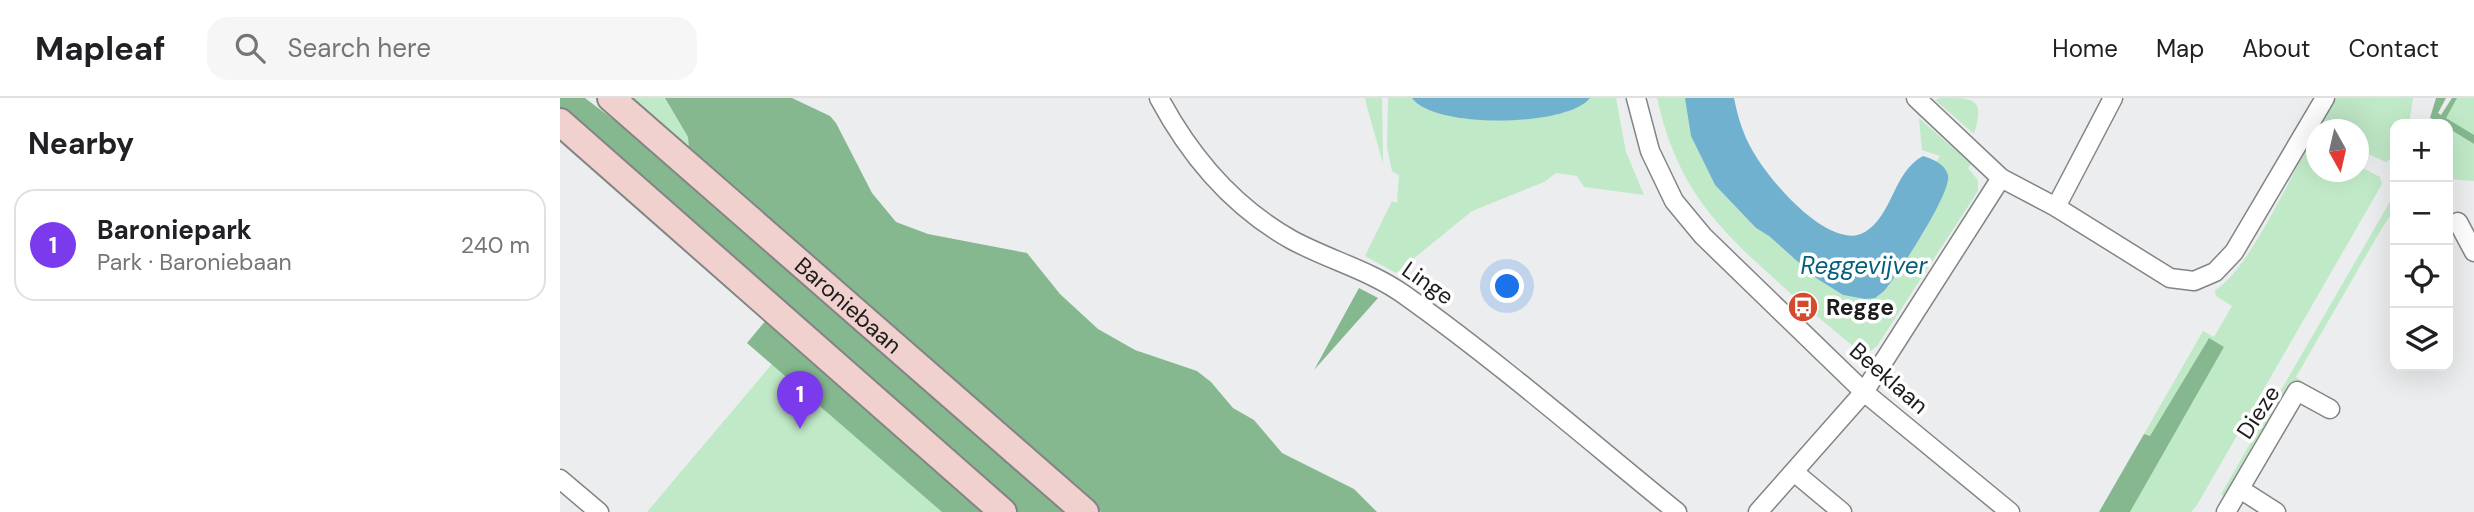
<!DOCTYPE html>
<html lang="en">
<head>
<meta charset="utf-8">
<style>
  :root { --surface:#fff; --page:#f6f6f6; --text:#202124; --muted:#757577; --line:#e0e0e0; --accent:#7c3aed }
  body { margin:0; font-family:"DM Sans",sans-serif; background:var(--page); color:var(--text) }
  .controls { position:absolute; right:21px; top:21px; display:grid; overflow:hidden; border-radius:14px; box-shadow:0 7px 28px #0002 }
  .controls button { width:63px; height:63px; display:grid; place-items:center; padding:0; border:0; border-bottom:2px solid var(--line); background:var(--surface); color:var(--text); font:35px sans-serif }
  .compass { position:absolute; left:1746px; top:21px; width:63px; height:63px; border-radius:50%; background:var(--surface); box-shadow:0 7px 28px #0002; rotate:172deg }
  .you { position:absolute; left:948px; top:189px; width:24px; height:24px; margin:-18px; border:5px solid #fff; border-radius:50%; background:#1a73e8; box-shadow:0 0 0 10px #1a73e833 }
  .badge { display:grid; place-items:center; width:46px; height:46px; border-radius:50%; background:var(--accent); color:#fff; font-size:23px; font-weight:700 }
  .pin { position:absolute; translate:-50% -58px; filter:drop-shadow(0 2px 4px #0008) }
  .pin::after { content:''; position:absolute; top:37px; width:24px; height:21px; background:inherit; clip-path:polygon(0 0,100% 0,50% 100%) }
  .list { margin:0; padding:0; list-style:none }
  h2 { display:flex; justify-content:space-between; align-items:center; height:91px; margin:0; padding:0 28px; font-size:30px }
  h2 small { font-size:23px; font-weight:400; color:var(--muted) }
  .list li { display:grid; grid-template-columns:46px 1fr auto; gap:21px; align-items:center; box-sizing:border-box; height:112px; margin:0 14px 14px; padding:0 14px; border:2px solid var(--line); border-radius:21px }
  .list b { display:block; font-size:26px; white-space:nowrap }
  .list p { margin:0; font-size:23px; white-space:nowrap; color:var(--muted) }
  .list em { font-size:23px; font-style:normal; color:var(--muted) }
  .icon { flex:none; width:38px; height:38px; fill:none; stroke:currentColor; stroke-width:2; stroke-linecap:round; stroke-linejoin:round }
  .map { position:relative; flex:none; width:1914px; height:414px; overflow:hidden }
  header { display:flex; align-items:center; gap:42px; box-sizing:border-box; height:98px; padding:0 35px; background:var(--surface); border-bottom:2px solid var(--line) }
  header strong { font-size:33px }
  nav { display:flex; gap:38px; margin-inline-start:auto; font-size:24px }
  .search { width:490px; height:63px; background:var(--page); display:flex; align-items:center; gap:18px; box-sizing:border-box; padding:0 24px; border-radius:21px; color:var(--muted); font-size:26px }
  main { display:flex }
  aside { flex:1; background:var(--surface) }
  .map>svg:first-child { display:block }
  .green { fill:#c0e9c7 }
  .forest { fill:#85b88f }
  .water { fill:#70b1cf }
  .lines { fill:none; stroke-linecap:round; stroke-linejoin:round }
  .street-casing { stroke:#838485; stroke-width:21 }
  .secondary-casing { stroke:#838485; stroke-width:30 }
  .street { stroke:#fff; stroke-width:18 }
  .secondary { stroke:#f1d1ce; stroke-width:26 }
  .labels { text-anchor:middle; stroke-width:7; stroke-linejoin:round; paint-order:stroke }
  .street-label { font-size:23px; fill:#1d1d1e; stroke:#fff }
  .poi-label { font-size:23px; font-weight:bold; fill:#1d1d1e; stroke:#fff; text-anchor:start }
  .water-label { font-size:24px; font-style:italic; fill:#075f7e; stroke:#fff }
</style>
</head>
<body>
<header>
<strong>Mapleaf</strong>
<div class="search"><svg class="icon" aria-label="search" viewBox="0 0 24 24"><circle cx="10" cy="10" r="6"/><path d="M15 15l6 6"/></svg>Search here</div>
<nav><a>Home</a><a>Map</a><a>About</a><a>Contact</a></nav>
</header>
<main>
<aside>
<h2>Nearby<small></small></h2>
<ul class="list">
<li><span class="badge">1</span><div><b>Baroniepark</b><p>Park · Baroniebaan</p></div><em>240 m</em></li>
</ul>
</aside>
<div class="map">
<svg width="1914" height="414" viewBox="0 0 1914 414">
  <rect width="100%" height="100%" fill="#ecedee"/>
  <g class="green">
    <polygon points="70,0 105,0 128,39 129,52"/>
    <polygon points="805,0 822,0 823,65 807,9"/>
    <polygon points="828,0 852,0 865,11 903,20 937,22 988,18 1005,14 1030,0 1056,0 1066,54 1084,97 1024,89 1017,78 996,75 984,84 912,113 836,175 805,158 832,103 837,105 839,77 832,73 827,50"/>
    <path d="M 1097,0 L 1125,0 L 1133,42 L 1155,87 L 1196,130 L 1209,138 L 1256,180 L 1283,197 L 1305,201 L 1332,183 L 1364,134 L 1376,111 L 1383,69 L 1374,61 L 1377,63 L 1380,58 L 1362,52 L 1359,20 L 1411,66 L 1408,70 L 1418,82 L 1418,93 L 1317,248 L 1309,254 L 1301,255 L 1246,209 L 1249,205 L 1239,197 L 1236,200 C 1164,136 1119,98 1097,0 Z"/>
    <path d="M 1381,0 C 1415,0 1425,0 1414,36 L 1375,2 Z"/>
    <path d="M 1777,0 L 1853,0 L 1849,26 L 1835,26 C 1835,40 1839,56 1826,64 L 1799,52 L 1798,32 L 1758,31 Z"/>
    <polygon points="1895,0 1914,0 1914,38 1884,20"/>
    <polygon points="1888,30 1914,46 1914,83 1888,81"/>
    <path d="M 1746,52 L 1756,55 L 1756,74 L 1798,74 L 1799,68 L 1820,79 L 1822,86 L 1637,407 L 1631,414 L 1570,414 L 1664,249 L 1648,241 L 1590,339 L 1584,336 L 1643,233 L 1654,239 L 1672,208 L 1656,198 L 1655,192 C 1686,175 1726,88 1746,52 Z"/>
    <polygon points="1835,95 1835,120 1829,119 1822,130 1736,279 1744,285 1668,401 1661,396"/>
    <polygon points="228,247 416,414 87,414"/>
  </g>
  <g class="forest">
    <polygon points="0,0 25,0 75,38 244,182 508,414 458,414 0,12"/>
    <polygon points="105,0 232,0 270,18 276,25 312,95 336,124 368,136 467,155 500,196 538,231 575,252 637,273 651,284 673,310 694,322 722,355 794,391 817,414 541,414 129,52 128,39"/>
    <polygon points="1876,0 1886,0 1878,15 1881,17 1892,0 1897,0 1886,20 1914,37 1914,46 1888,30 1888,26 1870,20"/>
    <polygon points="799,190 818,200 754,272"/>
    <polygon points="207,221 428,414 382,414 187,245"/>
    <polygon points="1649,240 1664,249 1570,414 1539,414 1584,336 1590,338"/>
  </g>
  <g class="water">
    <path d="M 852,0 L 1030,0 C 1008,29 873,31 852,0 Z"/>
    <path d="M 1125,0 L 1174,0 C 1178,21 1185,42 1197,60 C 1213,86 1271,154 1305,134 C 1333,117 1333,74 1363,58 C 1373,61 1385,66 1388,77 C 1392,95 1337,178 1324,193 L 1315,200 L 1305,201 L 1283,197 L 1256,180 L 1209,138 L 1196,130 L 1155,87 L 1131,38 Z"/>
  </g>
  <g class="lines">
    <g class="street-casing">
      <g id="street">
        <path d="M 599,0 C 630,58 673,109 732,142 C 769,162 812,173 846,198 C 940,265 1027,341 1117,414"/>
        <polyline points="1076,0 1090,53 1114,103 1143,138 1304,294 1450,414"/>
        <polyline points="1356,0 1441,80 1496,109 1610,180 1634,183 1655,174 1674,154 1765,0"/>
        <polyline points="1496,109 1553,0"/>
        <polyline points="1898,124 1914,154"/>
        <polyline points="1234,374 1282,414"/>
        <polyline points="0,381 39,414"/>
        <polyline points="1680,391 1716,414"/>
        <polyline points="1198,414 1304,294 1441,80"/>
        <polyline points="1666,414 1737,293 1770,311"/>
      </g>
    </g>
    <g class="secondary-casing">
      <g id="secondary">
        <path id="s1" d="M 51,0 L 525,414"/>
        <polyline points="0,24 443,414"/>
      </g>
    </g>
    <use href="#street" class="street"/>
    <use href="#secondary" class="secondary"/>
  </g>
  <defs>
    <g id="bus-disc" transform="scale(1.575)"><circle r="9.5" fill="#d54a2c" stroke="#fff"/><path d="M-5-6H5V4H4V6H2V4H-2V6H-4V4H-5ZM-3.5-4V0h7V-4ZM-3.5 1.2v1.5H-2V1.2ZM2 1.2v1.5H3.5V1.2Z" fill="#fff"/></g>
  </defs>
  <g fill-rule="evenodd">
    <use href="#bus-disc" x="1243" y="209"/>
  </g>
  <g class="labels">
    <g class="street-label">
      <text transform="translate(868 185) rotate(35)" y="8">Linge</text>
      <text dy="8" stroke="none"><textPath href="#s1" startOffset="315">Baroniebaan</textPath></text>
      <text transform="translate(1329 280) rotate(41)" y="8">Beeklaan</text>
      <text transform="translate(1698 314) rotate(-57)" y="8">Dieze</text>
    </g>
    <g class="poi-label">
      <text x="1266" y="217">Regge</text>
    </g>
    <g class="water-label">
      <text x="1304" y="176">Reggevijver</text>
    </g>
  </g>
</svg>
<div class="controls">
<button>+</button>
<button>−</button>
<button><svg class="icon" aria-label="locate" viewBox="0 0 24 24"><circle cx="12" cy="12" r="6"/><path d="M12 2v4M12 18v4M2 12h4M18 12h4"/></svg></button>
<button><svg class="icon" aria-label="layers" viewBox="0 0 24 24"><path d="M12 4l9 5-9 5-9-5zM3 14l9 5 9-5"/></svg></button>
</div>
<svg class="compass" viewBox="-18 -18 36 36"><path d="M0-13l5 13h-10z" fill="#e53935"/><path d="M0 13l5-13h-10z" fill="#757577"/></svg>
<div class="you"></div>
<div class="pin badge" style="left:240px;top:331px">1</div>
</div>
</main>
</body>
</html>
